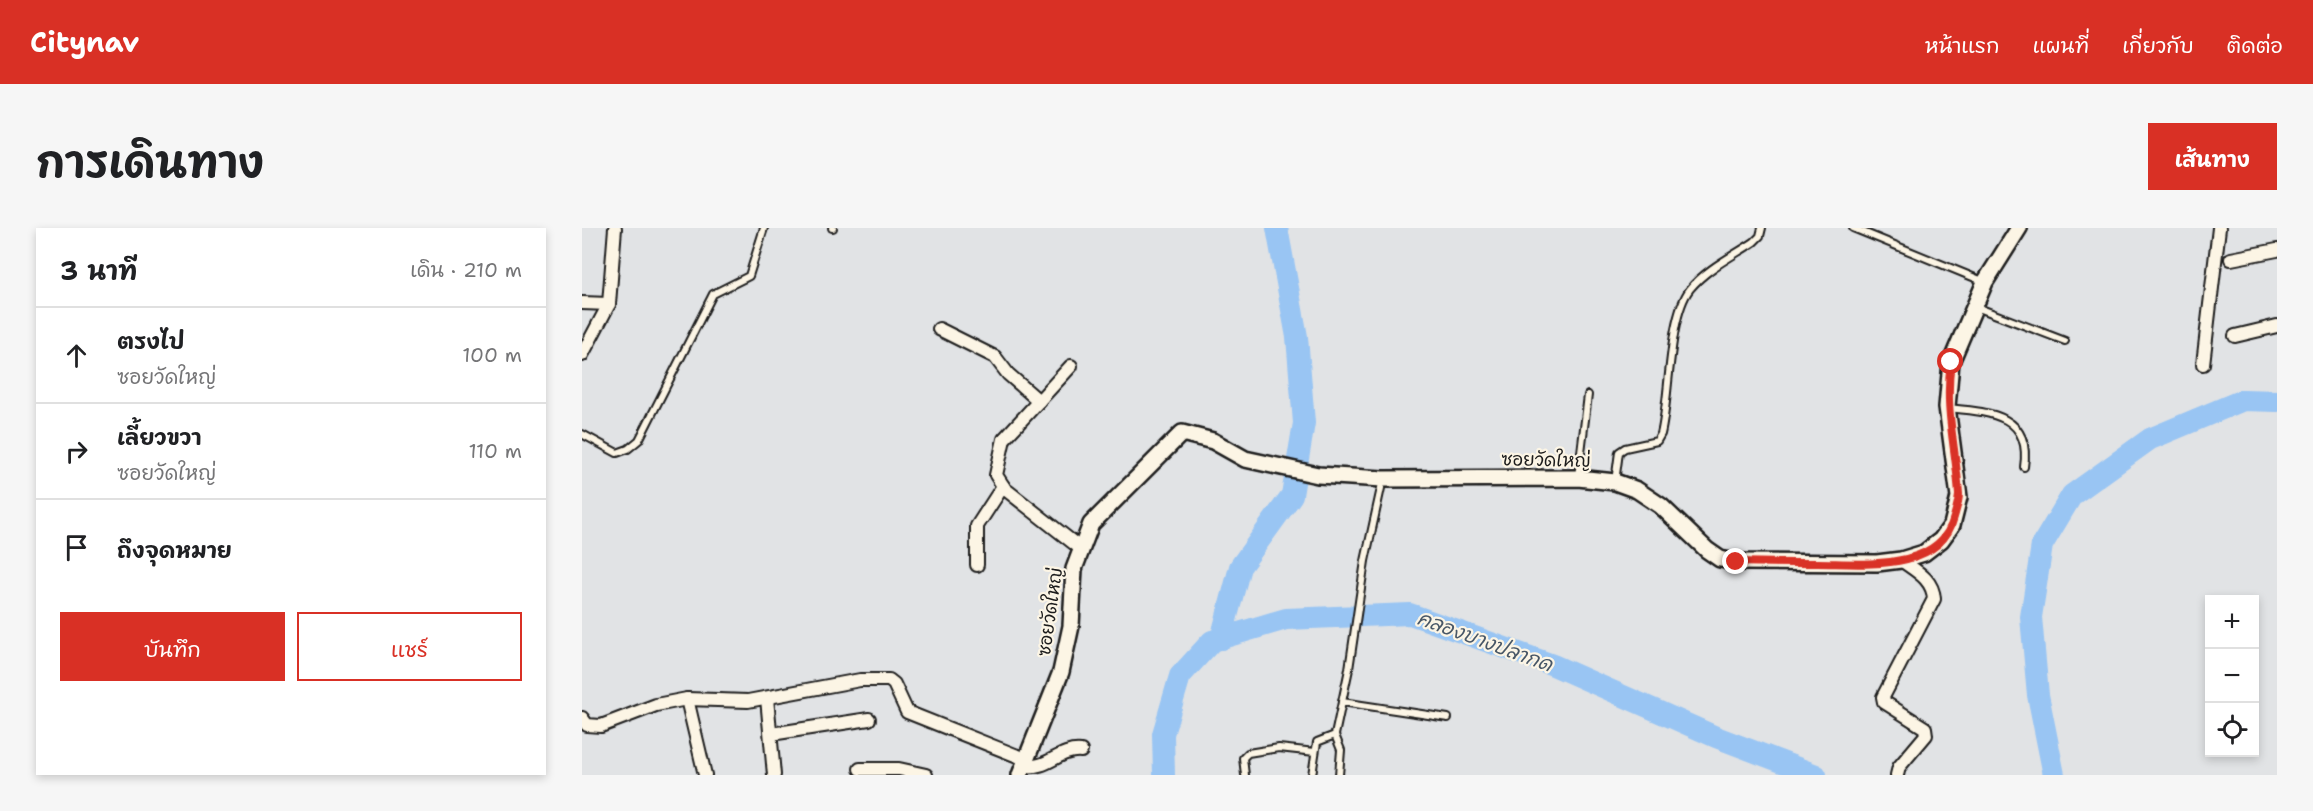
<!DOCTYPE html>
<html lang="th">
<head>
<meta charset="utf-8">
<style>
  :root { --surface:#fff; --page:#f6f6f6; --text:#202124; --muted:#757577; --line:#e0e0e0; --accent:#d93025 }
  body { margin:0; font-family:"Shantell Sans","Playpen Sans Thai",sans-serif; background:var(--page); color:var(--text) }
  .controls { position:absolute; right:18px; bottom:18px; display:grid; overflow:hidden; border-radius:0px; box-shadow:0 3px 9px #0003 }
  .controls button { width:54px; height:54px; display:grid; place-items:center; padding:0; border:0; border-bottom:2px solid var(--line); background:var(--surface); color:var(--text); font:30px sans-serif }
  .stop { position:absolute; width:18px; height:18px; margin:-14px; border:4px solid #d93025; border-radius:50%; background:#fff }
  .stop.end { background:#d93025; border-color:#fff; box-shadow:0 2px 6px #0008 }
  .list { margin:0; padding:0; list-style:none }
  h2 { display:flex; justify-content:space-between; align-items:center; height:78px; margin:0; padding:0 24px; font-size:26px }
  h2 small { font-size:20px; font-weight:400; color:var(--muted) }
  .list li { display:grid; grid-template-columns:39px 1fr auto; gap:18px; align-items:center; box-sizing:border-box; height:96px; padding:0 24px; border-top:2px solid var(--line) }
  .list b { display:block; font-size:22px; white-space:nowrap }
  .list p { margin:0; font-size:20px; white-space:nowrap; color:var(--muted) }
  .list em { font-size:20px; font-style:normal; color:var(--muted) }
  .actions { display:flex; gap:12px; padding:18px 24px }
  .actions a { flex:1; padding:14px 0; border:2px solid var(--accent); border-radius:0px; text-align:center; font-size:21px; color:var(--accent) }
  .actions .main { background:var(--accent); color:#fff }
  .icon { flex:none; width:33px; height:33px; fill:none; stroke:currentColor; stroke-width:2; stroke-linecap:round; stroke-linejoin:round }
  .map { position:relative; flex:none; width:1695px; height:547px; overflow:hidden; border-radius:0px }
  header { display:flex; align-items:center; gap:36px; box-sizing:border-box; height:84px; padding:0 30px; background:var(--accent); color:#fff }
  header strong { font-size:28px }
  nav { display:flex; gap:33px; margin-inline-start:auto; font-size:21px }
  .intro { display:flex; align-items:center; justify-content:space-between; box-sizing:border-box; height:144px; padding:0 36px }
  h1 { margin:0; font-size:42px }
  .button { padding:15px 27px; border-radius:0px; background:var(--accent); color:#fff; font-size:21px; font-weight:700 }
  main { display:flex; gap:36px; padding:0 36px }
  aside { flex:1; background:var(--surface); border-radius:0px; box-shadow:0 3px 9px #0003 }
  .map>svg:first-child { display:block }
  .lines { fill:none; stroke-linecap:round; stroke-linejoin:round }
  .river { stroke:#99c5f3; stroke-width:22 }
  .service-casing { stroke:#1c1c1c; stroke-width:10 }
  .minor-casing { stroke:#1c1c1c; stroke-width:16 }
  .tertiary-casing { stroke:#1c1c1c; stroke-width:20 }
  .service { stroke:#fcf5e5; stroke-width:6 }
  .minor { stroke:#fcf5e5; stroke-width:12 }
  .tertiary { stroke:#fcf5e5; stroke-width:15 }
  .route { stroke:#d93025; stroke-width:8 }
  .labels { text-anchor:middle; stroke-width:4.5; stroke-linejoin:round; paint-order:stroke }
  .street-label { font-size:18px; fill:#1c1c1c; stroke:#fcf5e5 }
  .water-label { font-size:20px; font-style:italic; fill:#485767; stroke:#fcf5e5 }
</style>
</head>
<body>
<header>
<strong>Citynav</strong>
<nav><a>หน้าแรก</a><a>แผนที่</a><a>เกี่ยวกับ</a><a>ติดต่อ</a></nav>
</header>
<div class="intro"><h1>การเดินทาง</h1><a class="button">เส้นทาง</a></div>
<main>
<aside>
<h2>3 นาที<small>เดิน · 210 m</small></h2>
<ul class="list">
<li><svg class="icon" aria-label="ahead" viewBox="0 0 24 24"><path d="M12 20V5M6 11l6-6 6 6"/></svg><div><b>ตรงไป</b><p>ซอยวัดใหญ่</p></div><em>100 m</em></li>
<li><svg class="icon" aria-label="right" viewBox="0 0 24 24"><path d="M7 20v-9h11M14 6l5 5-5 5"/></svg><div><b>เลี้ยวขวา</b><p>ซอยวัดใหญ่</p></div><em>110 m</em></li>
<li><svg class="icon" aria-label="arrive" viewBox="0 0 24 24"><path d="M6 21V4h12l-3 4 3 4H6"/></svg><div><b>ถึงจุดหมาย</b></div></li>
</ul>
<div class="actions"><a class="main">บันทึก</a><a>แชร์</a></div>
</aside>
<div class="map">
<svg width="1695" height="547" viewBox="0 0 1695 547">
  <rect width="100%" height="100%" fill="#e1e3e5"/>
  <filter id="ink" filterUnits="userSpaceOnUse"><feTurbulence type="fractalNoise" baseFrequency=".0167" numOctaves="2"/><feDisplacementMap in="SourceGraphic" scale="12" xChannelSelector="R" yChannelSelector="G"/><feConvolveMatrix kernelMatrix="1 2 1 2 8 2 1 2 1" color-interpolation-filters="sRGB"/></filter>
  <g filter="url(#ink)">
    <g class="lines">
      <g class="river">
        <polyline points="639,411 658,339 710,267 722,195 715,109 695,0"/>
        <polyline points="582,547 581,506 598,448 630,413 704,391 828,386 971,437 1134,509 1234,547"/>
        <polyline points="1472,547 1456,467 1449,389 1460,317 1490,267 1568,211 1661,172 1695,173"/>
      </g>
      <g class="service-casing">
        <g id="service">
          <polyline points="250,0 251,0"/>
          <polyline points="1271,0 1403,54"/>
          <polyline points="1394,79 1483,113"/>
          <path d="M 1366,180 C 1407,184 1450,186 1442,239"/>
          <polyline points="0,206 35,225 46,221 57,212 131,66 167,48 182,0"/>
          <polyline points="996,249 1006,167"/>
          <path d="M 1033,254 L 1037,224 L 1043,220 L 1075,213 L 1079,206 C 1088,170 1086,89 1108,61 C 1124,41 1151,28 1172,14 L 1178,8 L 1180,0"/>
          <polyline points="760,474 866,490"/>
          <polyline points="663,547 661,530 666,525 697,520 733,524"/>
          <polyline points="730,547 735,514 753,507"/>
          <polyline points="757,547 759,522 753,507 767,441 783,333 801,251"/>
        </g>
      </g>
      <g class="minor-casing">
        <g id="minor">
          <polyline points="1649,31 1695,22"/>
          <polyline points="0,75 27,76"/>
          <polyline points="357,101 413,129 426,146 457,173"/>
          <polyline points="1653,108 1695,98"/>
          <polyline points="0,127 27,76 33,0"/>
          <polyline points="1621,136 1637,0"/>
          <polyline points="489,138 422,211 414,247 423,261 498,320"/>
          <polyline points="395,337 395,298 421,258"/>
          <polyline points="185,470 192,547"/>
          <polyline points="105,471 123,547"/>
          <polyline points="0,490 5,497 19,498 74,477 105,471 166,473 278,452 307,452 312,456 325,484 443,531"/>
          <polyline points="189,506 287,491"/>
          <path d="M 441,538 C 466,542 476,521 499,523"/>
          <polyline points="278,541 317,541 344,547"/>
          <path d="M 1315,547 L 1317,539 L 1344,507 L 1343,500 L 1302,474 L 1301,469 L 1352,371 C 1351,351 1334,343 1319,332"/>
        </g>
      </g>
      <g class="tertiary-casing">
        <polyline id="tertiary" points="438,547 479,444 489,398 492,341 509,296 600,205 631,213 663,231 736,247 801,251 996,250 1033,254 1055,262 1079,278 1125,322 1138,331 1154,334 1295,335 1319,332 1342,325 1359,312 1370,297 1377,269 1365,179 1369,134 1403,54 1437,0"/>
      </g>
      <use href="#service" class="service"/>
      <use href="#minor" class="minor"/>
      <use href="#tertiary" class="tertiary"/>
    </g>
  </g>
  <g class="lines" filter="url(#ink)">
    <path class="route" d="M 1154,334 C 1181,335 1209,335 1236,335 C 1279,335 1358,345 1372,289 C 1374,282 1377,273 1377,266 C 1374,221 1362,180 1369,134"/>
  </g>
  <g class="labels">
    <g class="street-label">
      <text transform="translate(964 232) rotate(1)" y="6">ซอยวัดใหญ่</text>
      <text transform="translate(468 384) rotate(-82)" y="6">ซอยวัดใหญ่</text>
    </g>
    <g class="water-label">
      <text transform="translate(903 413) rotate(20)" y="7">คลองบางปลากด</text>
    </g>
  </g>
</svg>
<div class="controls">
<button>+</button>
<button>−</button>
<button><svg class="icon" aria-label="locate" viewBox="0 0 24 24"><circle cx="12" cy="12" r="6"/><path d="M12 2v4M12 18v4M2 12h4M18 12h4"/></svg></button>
</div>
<div class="stop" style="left:1369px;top:134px"></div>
<div class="stop end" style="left:1154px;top:334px"></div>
</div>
</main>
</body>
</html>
